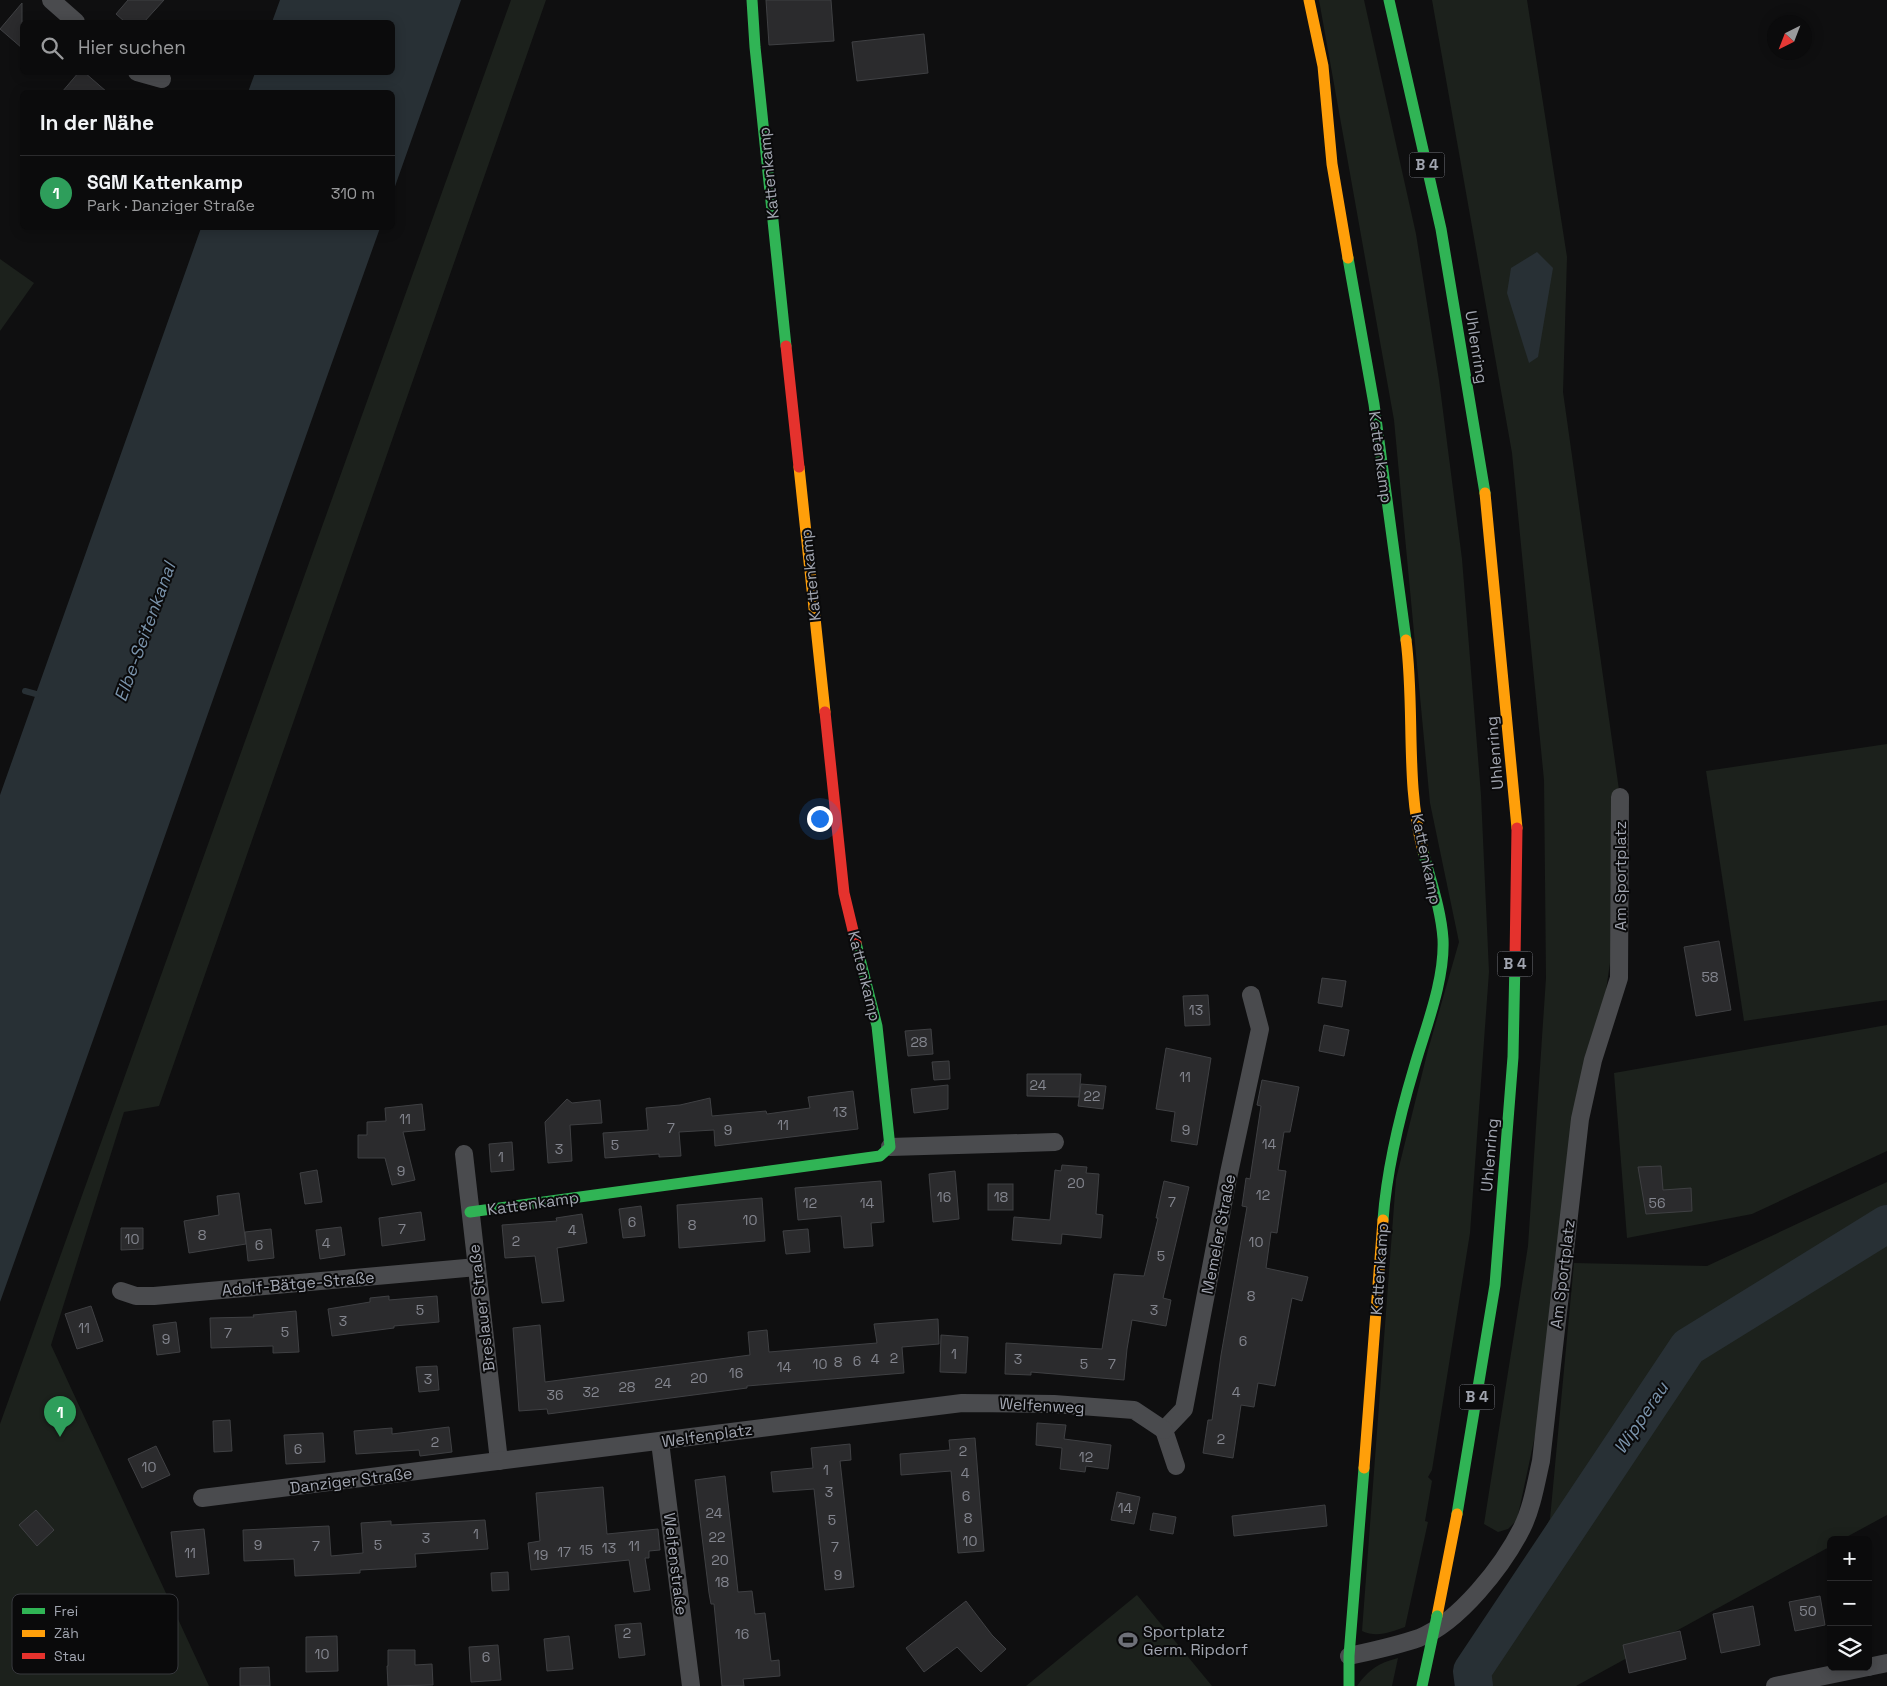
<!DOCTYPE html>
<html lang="de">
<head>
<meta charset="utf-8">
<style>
  :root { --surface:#0b0b0c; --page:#19191a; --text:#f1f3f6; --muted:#9a9b9d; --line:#2b2b2d; --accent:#1a73e8 }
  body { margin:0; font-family:"Space Grotesk",sans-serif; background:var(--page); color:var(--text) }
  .controls { position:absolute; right:15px; bottom:15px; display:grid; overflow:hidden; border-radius:8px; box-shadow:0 2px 12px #0003 }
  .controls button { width:45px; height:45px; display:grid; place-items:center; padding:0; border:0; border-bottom:1px solid var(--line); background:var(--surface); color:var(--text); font:25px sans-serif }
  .compass { position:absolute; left:1767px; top:15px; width:45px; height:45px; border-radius:50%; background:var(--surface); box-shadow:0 2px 12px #0003; rotate:222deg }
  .you { position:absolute; left:819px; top:818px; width:18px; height:18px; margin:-12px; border:4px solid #fff; border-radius:50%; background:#1a73e8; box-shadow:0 0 0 8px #1a73e833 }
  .badge { display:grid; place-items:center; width:32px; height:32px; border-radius:50%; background:var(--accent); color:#fff; font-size:16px; font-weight:700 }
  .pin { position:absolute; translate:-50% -41px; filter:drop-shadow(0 1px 2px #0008) }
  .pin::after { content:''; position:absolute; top:26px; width:18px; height:15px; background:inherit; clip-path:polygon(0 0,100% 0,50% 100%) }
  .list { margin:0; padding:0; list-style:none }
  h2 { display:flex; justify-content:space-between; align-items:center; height:65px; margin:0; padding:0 20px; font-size:21px }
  h2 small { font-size:16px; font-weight:400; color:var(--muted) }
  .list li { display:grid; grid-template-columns:32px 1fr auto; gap:15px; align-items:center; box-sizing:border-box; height:75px; padding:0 20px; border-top:1px solid var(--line) }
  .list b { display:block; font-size:19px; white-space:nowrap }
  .list p { margin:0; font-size:16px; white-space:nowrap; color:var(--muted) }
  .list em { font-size:16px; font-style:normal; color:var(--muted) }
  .icon { flex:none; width:28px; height:28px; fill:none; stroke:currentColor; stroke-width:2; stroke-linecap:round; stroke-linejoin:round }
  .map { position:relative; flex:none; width:1887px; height:1686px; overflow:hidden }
  .search { position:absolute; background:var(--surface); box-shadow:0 2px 12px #0003; left:20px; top:20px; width:375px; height:55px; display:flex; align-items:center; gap:12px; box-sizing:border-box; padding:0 18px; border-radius:8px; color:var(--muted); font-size:19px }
  .panel { position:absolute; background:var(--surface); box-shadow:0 2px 12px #0003; left:20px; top:90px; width:375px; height:140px; border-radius:8px }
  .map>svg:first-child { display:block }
  .green { fill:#1c211c }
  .water { fill:#283035 }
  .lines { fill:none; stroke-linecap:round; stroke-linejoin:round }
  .stream { stroke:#283035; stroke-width:6 }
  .river { stroke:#283035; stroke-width:38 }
  .building { fill:#2b2b2d; stroke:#3f4043 }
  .street { stroke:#4a4b4e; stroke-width:18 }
  .fast { stroke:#30b455; stroke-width:11 }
  .slow { stroke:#ff9f0a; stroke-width:11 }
  .jam { stroke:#e5322d; stroke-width:11 }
  .fast-bridge { stroke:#30b455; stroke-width:11 }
  .labels { text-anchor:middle; stroke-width:4; stroke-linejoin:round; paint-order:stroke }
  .number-label { font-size:14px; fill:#84868f }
  .shield { fill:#0a0a0b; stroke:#74767e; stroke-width:1 }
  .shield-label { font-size:15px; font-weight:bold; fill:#a1a5b0 }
  .street-label { font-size:16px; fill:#a1a5b0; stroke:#0a0a0b }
  .poi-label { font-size:16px; fill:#a1a5b0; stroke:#0a0a0b; text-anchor:start }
  .water-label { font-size:18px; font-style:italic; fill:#7992aa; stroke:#0a0a0b }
  .key { fill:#0a0a0b; stroke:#37383d; stroke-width:1 }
  .key-label { font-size:14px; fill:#a1a5b0 }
</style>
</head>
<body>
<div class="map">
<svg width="1887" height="1686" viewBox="0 0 1887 1686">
  <rect width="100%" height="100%" fill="#0f0f10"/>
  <g class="green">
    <polygon points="511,0 546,0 159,1106 124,1112 51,1345 209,1686 0,1686 0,1424"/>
    <path d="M 1319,0 L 1364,0 L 1416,234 L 1439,380 L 1462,559 L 1481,795 L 1489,972 L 1470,1233 L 1432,1470 L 1428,1477 L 1432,1481 L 1425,1521 L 1428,1522 L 1405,1627 C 1391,1632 1377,1638 1362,1631 L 1396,1179 L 1428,1050 L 1459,942 L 1430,803 L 1394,420 Z"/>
    <polygon points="1432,0 1527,0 1567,257 1563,392 1620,797 1625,862 1598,1044 1536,1431 1517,1520 1508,1529 1498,1532 1484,1524 1528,1246 1546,978 1544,780 1512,453"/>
    <polygon points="0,259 34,283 0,331"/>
    <polygon points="1887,744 1887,1000 1744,1021 1706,771"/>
    <polygon points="1887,1025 1887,1151 1752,1214 1627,1238 1614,1073"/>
    <polygon points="1887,1182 1887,1515 1841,1540 1831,1540 1831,1546 1576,1686 1463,1686 1472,1666 1550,1519 1574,1263 1707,1266"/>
    <polygon points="1137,1595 1212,1686 1026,1686"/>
    <path d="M 1398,1658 L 1392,1686 L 1357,1686 C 1369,1669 1379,1663 1398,1658 Z"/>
  </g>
  <g class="water">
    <polygon points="280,0 461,0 393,192 392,92 248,92 255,73 392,72 392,22 272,22"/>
    <path d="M 201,228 L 380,228 C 252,585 128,944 0,1302 L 0,795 Z"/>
    <polygon points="1537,252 1553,268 1538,357 1529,363 1507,293 1511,268"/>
  </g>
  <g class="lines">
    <polyline class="stream" points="25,691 36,694"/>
    <polyline class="river" points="1474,1686 1472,1671 1688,1347 1887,1224"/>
  </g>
  <g class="building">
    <polygon points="128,0 164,0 144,22 125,22 116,14"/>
    <polygon points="766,0 831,0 834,41 769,45"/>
    <polygon points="22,3 22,48 0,29"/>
    <polygon points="924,34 928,73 857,81 852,42"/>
    <polygon points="79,72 84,72 107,92 62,92"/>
    <polygon points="1719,941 1731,1010 1696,1016 1684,947"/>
    <polygon points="1322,978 1346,981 1342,1007 1318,1003"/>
    <polygon points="1208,995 1210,1025 1185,1026 1183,996"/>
    <polygon points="1324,1025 1349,1030 1344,1056 1319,1051"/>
    <polygon points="931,1029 933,1054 908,1056 905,1031"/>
    <polygon points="1166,1048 1211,1058 1197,1145 1171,1141 1175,1112 1156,1109"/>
    <polygon points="949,1061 950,1079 934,1080 932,1062"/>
    <polygon points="1027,1074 1081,1074 1079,1097 1027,1096"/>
    <polygon points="1262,1080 1299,1087 1290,1132 1284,1132 1278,1170 1286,1171 1277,1233 1271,1232 1266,1268 1308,1277 1302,1301 1292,1298 1275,1386 1258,1383 1254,1407 1241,1405 1233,1458 1203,1453 1208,1420 1212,1420 1221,1355 1247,1207 1242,1206 1246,1178 1250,1179 1261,1106 1257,1105"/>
    <polygon points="1081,1084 1106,1086 1103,1109 1078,1106"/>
    <polygon points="948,1085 948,1109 914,1113 911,1089"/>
    <polygon points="853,1091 858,1129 715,1146 714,1130 679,1132 681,1156 659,1157 659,1154 605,1158 603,1133 648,1130 646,1108 680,1105 710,1098 712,1116 766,1111 767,1114 810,1108 808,1097"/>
    <polygon points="567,1099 572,1103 600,1100 602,1123 570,1125 572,1161 548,1163 545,1122"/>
    <polygon points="422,1104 425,1130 403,1132 415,1180 392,1185 385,1158 358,1158 358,1135 367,1135 367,1122 386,1121 385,1108"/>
    <polygon points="512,1142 514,1170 491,1172 489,1144"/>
    <polygon points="1062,1165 1087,1167 1086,1173 1099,1174 1096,1214 1103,1215 1101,1238 1062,1234 1061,1244 1012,1240 1014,1217 1050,1220 1055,1170 1061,1171"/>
    <polygon points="1661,1166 1663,1190 1691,1188 1692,1211 1646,1214 1638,1167"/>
    <polygon points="317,1170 322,1202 305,1204 300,1173"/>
    <polygon points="955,1171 959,1219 933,1222 929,1174"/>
    <polygon points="881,1181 884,1222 871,1223 873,1246 844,1248 841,1216 798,1220 795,1188"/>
    <polygon points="1164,1181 1189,1187 1163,1298 1171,1300 1166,1326 1132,1320 1127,1349 1124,1380 1031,1372 1031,1375 1005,1374 1006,1343 1102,1349 1114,1274 1144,1276 1158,1218 1156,1218"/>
    <rect x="988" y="1184" width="25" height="26"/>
    <polygon points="239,1193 246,1244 189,1253 184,1221 219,1215 217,1196"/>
    <polygon points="762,1198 765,1241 679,1248 677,1205"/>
    <polygon points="641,1206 645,1236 623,1238 619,1209"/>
    <polygon points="421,1212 425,1240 382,1246 379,1218"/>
    <polygon points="582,1214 587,1243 557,1248 564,1301 542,1303 535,1256 505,1258 502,1225 557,1221 556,1218"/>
    <polygon points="341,1227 345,1255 320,1259 316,1230"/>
    <polygon points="121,1228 143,1228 143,1249 121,1250"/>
    <polygon points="271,1229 274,1258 248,1261 245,1232"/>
    <polygon points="808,1229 810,1252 786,1254 783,1231"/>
    <polygon points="389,1296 389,1300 437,1296 439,1322 394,1326 394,1328 332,1336 328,1309 370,1302 370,1298"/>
    <polygon points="91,1306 103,1341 77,1349 65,1314"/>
    <polygon points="296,1311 299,1352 273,1353 273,1346 211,1348 210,1318 254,1317 253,1315"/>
    <polygon points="938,1319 939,1344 902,1347 904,1373 747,1386 747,1388 548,1414 547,1409 519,1411 513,1328 540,1325 545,1382 750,1355 748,1332 767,1330 769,1352 877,1343 874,1324"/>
    <polygon points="176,1322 180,1352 157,1355 153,1325"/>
    <polygon points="941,1335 968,1337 966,1373 940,1372"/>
    <polygon points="437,1366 439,1390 419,1392 416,1367"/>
    <polygon points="230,1420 232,1451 214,1452 213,1421"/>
    <polygon points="1037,1423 1066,1425 1064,1439 1111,1445 1108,1469 1086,1466 1085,1472 1060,1469 1062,1448 1036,1445"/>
    <polygon points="449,1427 452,1452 420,1456 419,1450 356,1454 354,1431 392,1428 392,1434"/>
    <polygon points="323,1433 325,1462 286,1464 284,1435"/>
    <polygon points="975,1438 984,1551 958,1553 951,1471 901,1475 900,1454 950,1450 949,1440"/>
    <polygon points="850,1444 851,1460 840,1461 854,1587 825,1590 814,1489 773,1492 771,1472 813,1468 811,1448"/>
    <polygon points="156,1446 170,1475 142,1488 128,1459"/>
    <polygon points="725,1476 738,1592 752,1591 755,1614 765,1613 771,1661 779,1660 780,1676 743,1679 744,1686 722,1686 714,1604 711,1604 709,1593 695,1480"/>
    <polygon points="603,1487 607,1534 658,1529 660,1550 649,1551 649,1558 645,1558 650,1590 634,1592 629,1560 531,1570 528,1543 540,1541 536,1493"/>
    <polygon points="1117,1492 1140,1497 1134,1524 1111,1520"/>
    <polygon points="1325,1505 1327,1526 1234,1536 1232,1516"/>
    <polygon points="36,1510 54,1530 37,1546 19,1525"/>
    <polygon points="1153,1513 1176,1517 1173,1534 1150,1530"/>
    <polygon points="485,1520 488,1549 415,1554 416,1567 360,1570 360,1573 295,1576 294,1559 244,1561 243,1530 329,1526 331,1556 363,1553 361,1523 391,1521 391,1525"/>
    <polygon points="204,1529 209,1574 176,1577 171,1532"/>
    <polygon points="508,1572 509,1590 492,1591 491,1573"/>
    <polygon points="1820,1596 1825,1625 1795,1631 1789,1602"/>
    <polygon points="966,1601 992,1635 1006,1649 981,1672 957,1647 924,1672 906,1648"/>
    <polygon points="1753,1606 1760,1645 1721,1653 1713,1614"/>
    <polygon points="641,1623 645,1655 619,1658 615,1625"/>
    <polygon points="1680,1631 1686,1659 1629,1673 1623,1645"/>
    <polygon points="337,1636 338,1671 306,1672 306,1637"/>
    <polygon points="569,1636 573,1669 547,1671 544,1639"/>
    <polygon points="498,1645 501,1680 471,1682 469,1647"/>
    <polygon points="388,1650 415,1650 415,1665 432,1664 433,1685 388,1686 387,1666 388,1666"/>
    <polygon points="269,1667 270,1686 240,1686 240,1668"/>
  </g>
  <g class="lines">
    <g class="street">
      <polyline points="51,0 76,22"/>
      <polyline points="137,72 162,79"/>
      <polyline points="890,1147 1055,1142"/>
      <polyline points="464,1154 499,1461"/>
      <polyline points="121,1291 136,1296 154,1296 477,1267"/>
      <polyline points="660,1442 691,1686"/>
      <polyline points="1176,1466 1164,1430 1184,1409 1229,1173 1260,1029 1251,995"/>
      <polyline points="202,1498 962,1403 1054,1404 1134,1410 1164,1430"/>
      <path d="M 1349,1656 C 1372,1651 1396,1646 1419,1638 C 1459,1622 1503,1566 1522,1528 C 1532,1508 1536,1483 1541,1461 L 1580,1119 L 1593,1060 L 1619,978 L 1620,797"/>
      <polyline points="1868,1667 1887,1663"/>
      <polyline points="1775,1686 1868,1667"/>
    </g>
    <g class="fast">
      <polyline points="752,0 755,47 786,346"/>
      <polyline points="1389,0 1441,229 1485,493"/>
      <polyline points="1348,258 1374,404 1406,640"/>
      <polyline points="470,1212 880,1156 890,1147 877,1026 856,943"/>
      <path d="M 1383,1220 C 1387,1168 1399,1118 1414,1068 C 1425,1029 1445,981 1443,939 C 1441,909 1430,879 1423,851"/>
      <polyline points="1457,1514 1495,1285 1513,1057 1515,960"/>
      <polyline points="1349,1686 1349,1656 1364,1468"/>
    </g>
    <g class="slow">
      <polyline points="1309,0 1323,66 1332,164 1348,258"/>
      <polyline points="799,467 825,712"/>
      <polyline points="1485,493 1517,828"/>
      <path d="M 1406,640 C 1415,708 1405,785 1423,851"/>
      <polyline points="1364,1468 1383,1220"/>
      <polyline points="1437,1616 1457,1514"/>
    </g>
    <g class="jam">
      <polyline points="786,346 799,467"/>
      <polyline points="825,712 844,893 856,943"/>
      <polyline points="1515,960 1517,828"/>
    </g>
    <polyline class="fast-bridge" points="1422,1686 1437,1616"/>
  </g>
  <defs>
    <g id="stadium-bare" transform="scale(1.5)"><path d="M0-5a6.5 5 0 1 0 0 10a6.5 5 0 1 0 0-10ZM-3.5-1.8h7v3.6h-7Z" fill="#6e7078" stroke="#0a0a0b" stroke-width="2.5" paint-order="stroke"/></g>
  </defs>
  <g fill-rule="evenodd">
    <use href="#stadium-bare" x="1128" y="1640"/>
  </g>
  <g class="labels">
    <g class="number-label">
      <text x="1710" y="982">58</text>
      <text x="1196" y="1015">13</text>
      <text x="919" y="1047">28</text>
      <text x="1185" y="1082">11</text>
      <text x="1038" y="1090">24</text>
      <text x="1092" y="1101">22</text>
      <text x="840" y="1117">13</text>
      <text x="405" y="1124">11</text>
      <text x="783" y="1130">11</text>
      <text x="671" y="1133">7</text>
      <text x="728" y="1135">9</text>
      <text x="1186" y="1135">9</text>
      <text x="1269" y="1149">14</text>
      <text x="615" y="1150">5</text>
      <text x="559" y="1154">3</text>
      <text x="501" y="1162">1</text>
      <text x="401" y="1176">9</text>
      <text x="1076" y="1188">20</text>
      <text x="1263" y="1200">12</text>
      <text x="944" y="1202">16</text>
      <text x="1001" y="1202">18</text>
      <text x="1172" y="1207">7</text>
      <text x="810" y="1208">12</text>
      <text x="867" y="1208">14</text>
      <text x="1657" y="1208">56</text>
      <text x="750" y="1225">10</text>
      <text x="632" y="1227">6</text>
      <text x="692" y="1230">8</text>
      <text x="402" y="1234">7</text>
      <text x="572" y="1235">4</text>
      <text x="202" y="1240">8</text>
      <text x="132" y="1244">10</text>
      <text x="516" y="1246">2</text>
      <text x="1256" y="1247">10</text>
      <text x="326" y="1248">4</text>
      <text x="259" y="1250">6</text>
      <text x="1161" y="1261">5</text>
      <text x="1251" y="1301">8</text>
      <text x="420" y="1315">5</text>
      <text x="1154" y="1315">3</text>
      <text x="343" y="1326">3</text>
      <text x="84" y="1333">11</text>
      <text x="285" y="1337">5</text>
      <text x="228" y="1338">7</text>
      <text x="166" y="1344">9</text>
      <text x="1243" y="1346">6</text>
      <text x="954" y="1359">1</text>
      <text x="894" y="1363">2</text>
      <text x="875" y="1364">4</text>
      <text x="1018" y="1364">3</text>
      <text x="857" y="1366">6</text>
      <text x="838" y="1367">8</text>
      <text x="820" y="1369">10</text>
      <text x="1084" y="1369">5</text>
      <text x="1112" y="1369">7</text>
      <text x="784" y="1372">14</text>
      <text x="736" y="1378">16</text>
      <text x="699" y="1383">20</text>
      <text x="428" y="1384">3</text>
      <text x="663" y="1388">24</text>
      <text x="627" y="1392">28</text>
      <text x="591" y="1397">32</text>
      <text x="1236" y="1397">4</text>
      <text x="555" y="1400">36</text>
      <text x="1221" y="1444">2</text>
      <text x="435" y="1447">2</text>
      <text x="298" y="1454">6</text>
      <text x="963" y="1456">2</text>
      <text x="1086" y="1462">12</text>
      <text x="149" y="1472">10</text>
      <text x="826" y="1475">1</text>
      <text x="965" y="1478">4</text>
      <text x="829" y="1497">3</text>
      <text x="966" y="1501">6</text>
      <text x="1125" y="1513">14</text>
      <text x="714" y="1518">24</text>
      <text x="968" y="1523">8</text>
      <text x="832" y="1525">5</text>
      <text x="476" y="1539">1</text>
      <text x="717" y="1542">22</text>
      <text x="426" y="1543">3</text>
      <text x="970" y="1546">10</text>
      <text x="258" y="1550">9</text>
      <text x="378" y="1550">5</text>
      <text x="316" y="1551">7</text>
      <text x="634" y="1551">11</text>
      <text x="835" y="1552">7</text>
      <text x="609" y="1553">13</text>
      <text x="586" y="1555">15</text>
      <text x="564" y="1557">17</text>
      <text x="190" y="1558">11</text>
      <text x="541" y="1560">19</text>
      <text x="720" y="1565">20</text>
      <text x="838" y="1580">9</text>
      <text x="722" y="1587">18</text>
      <text x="1808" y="1616">50</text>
      <text x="627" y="1638">2</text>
      <text x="742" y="1639">16</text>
      <text x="322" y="1659">10</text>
      <text x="486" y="1662">6</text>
    </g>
    <g class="shield">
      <rect x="1409.5" y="152.5" width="35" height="25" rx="4"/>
      <rect x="1497.5" y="951.5" width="35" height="25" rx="4"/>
      <rect x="1459.5" y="1384.5" width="35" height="25" rx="4"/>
    </g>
    <g class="shield-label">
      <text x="1427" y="170">B 4</text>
      <text x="1515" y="969">B 4</text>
      <text x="1477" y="1402">B 4</text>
    </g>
    <g class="street-label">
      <text transform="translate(768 173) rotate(-96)" y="6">Kattenkamp</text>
      <text transform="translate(1477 347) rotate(81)" y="6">Uhlenring</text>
      <text transform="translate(1381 457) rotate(82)" y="6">Kattenkamp</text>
      <text transform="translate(810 575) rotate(-96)" y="6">Kattenkamp</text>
      <text transform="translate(1494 753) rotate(-95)" y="6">Uhlenring</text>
      <text transform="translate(1427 859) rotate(78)" y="6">Kattenkamp</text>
      <text transform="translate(1620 876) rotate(-90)" y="6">Am Sportplatz</text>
      <text transform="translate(865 976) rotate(76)" y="6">Kattenkamp</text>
      <text transform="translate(1489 1155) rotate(-85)" y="6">Uhlenring</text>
      <text transform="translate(533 1203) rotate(-8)" y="6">Kattenkamp</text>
      <text transform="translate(1218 1234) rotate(-79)" y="6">Memeler Straße</text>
      <text transform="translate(1379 1269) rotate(-86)" y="6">Kattenkamp</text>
      <text transform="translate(1562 1274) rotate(-83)" y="6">Am Sportplatz</text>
      <text transform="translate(298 1283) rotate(-5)" y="6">Adolf-Bätge-Straße</text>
      <text transform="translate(481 1308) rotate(-97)" y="6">Breslauer Straße</text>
      <text transform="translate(1042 1405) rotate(3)" y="6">Welfenweg</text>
      <text transform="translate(707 1435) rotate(-8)" y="6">Welfenplatz</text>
      <text transform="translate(351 1480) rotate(-7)" y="6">Danziger Straße</text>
      <text transform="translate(676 1564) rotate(83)" y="6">Welfenstraße</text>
    </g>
    <g class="poi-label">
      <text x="1143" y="1637">Sportplatz<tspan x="1143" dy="18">Germ. Ripdorf</tspan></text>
    </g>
    <g class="water-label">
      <text transform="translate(145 632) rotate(-70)" y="6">Elbe-Seitenkanal</text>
      <text transform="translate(1641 1418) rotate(-56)" y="6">Wipperau</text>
    </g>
  </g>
  <rect x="12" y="1594" width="166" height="80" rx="8" class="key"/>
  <rect x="22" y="1608" width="23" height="6" fill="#30b455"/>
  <rect x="22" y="1630" width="23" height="7" fill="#ff9f0a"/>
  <rect x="22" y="1653" width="23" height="6" fill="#e5322d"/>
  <g class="key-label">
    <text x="54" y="1616">Frei</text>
    <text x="54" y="1638">Zäh</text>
    <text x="54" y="1661">Stau</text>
  </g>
</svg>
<div class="controls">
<button>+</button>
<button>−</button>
<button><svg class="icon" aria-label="layers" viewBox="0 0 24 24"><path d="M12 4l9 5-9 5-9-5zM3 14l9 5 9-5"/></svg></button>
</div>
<svg class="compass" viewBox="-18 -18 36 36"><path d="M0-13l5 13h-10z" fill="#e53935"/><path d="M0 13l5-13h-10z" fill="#9a9b9d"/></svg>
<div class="you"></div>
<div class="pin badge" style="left:60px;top:1437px;background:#2e9e5b">1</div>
<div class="search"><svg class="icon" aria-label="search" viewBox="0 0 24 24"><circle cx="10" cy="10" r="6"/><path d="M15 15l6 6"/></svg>Hier suchen</div>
<section class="panel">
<h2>In der Nähe<small></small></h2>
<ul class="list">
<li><span class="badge" style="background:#2e9e5b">1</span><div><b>SGM Kattenkamp</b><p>Park · Danziger Straße</p></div><em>310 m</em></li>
</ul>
</section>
</div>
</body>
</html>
